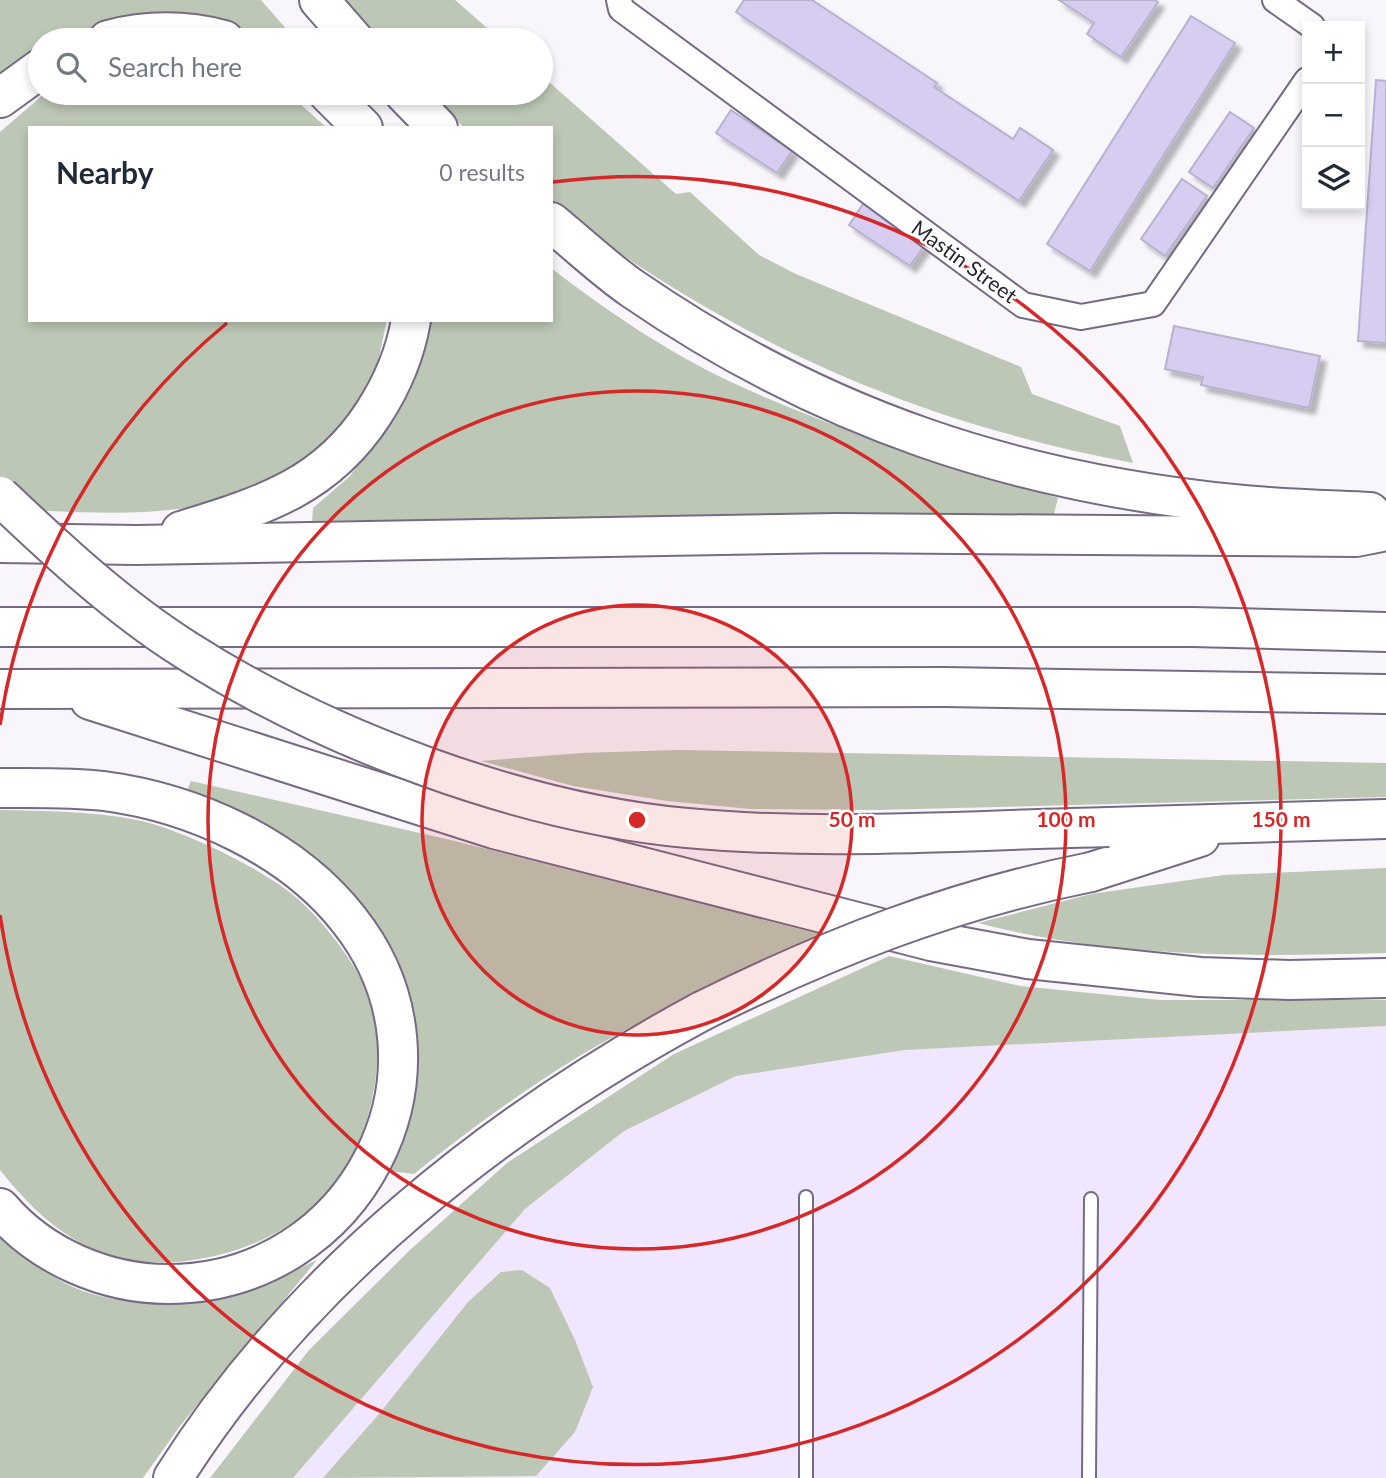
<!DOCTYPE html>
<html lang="en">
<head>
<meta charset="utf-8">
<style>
  :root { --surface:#fff; --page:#f6f6f7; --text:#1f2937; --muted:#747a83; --line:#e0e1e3 }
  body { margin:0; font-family:Lato,sans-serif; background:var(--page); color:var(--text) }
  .controls { position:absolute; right:21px; top:21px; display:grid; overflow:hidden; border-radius:0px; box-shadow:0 4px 10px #0003 }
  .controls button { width:63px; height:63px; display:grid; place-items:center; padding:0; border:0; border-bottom:2px solid var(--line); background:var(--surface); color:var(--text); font:35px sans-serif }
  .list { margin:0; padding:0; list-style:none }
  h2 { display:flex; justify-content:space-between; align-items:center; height:91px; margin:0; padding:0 28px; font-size:30px }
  h2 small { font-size:23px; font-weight:400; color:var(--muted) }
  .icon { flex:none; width:38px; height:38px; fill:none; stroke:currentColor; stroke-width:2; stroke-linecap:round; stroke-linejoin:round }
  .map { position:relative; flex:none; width:1386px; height:1478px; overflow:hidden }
  .search { position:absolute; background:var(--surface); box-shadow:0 4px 10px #0003; left:28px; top:28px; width:525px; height:77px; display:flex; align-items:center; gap:18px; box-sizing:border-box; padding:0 24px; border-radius:38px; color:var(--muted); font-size:26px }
  .panel { position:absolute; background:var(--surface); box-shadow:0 4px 10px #0003; left:28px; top:126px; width:525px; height:196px; border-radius:0px }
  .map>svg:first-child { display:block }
  .built { fill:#f0e6fd }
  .green { fill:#bcc8b5 }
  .building { fill:#d6cdf0; stroke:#b8b1cf; stroke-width:2; filter:url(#shadow) }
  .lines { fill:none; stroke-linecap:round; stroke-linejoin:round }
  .lane-casing { stroke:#766a85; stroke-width:16 }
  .street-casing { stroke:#766a85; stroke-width:28 }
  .highway-casing { stroke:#766a85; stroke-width:42 }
  .lane { stroke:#fff; stroke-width:12 }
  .street { stroke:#fff; stroke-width:24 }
  .highway { stroke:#fff; stroke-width:38 }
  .highway-bridge-casing { stroke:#766a85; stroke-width:42; stroke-linecap:butt }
  .highway-bridge { stroke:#fff; stroke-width:38 }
  .ring { fill:none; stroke:#d62828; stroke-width:3.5 }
  .labels { text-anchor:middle; stroke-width:5; stroke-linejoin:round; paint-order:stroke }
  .street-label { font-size:21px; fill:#2a2530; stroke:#fff }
  .centre { fill:#d62828; stroke:#fff; stroke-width:3.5 }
  .ring-label { font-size:21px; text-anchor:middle; font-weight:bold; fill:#d62828; stroke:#fff; stroke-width:5; stroke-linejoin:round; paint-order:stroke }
</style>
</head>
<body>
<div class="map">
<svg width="1386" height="1478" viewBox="0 0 1386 1478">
  <defs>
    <filter id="shadow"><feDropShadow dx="6" dy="6" stdDeviation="2" flood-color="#0004"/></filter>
  </defs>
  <rect width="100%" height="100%" fill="#f8f5fb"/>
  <polygon class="built" points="1386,1026 1386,1478 293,1478 525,1209 624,1131 736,1076 905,1050"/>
  <g class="green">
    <polygon points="0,0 261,0 295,39 262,40 233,31 129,23 72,40 40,40 40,57 0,82"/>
    <polygon points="334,0 455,0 501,40 374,40"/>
    <path d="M 541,75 L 676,194 L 690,192 L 759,255 L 796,274 L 1021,367 L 1032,394 L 1120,426 L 1133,463 C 911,421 731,340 551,204 L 551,128 L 465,128 L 426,93 L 541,93 Z"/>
    <path d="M 45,93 L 288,93 L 327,128 L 30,128 L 30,320 L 387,320 C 383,336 381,352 376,367 C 366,395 347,421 326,442 C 238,529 115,513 0,509 L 0,132 Z"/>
    <path d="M 551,268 C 607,311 667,352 731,382 C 836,431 947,464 1058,498 L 1054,514 L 312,521 L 313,508 L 350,476 L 386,426 L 424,320 L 551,320 Z"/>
    <polygon points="678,750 1386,763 1386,797 878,810 750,809 667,801 573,786 481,761 581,753"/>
    <path d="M 191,781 L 455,841 L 826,936 C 735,978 641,1016 557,1070 C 507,1102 460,1137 414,1174 L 390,1171 L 409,1116 L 402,981 L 185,795 Z"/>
    <path d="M 0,810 C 46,811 92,811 137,820 C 181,829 264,869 298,899 C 326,924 362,970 372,1007 C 388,1063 367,1154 326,1196 C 294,1228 249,1250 205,1258 C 114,1276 55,1240 0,1170 Z"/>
    <path d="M 1386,868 L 1386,953 C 1250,957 1111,958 978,923 L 1091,894 L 1224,875 Z"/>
    <polygon points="889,956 1020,986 1160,1000 1386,1000 1386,1026 905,1050 736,1076 624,1131 525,1209 293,1478 210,1478 309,1350 410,1250 507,1163 674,1054"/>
    <path d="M 0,1231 C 21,1251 46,1275 73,1287 C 126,1310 194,1305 248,1291 C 271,1285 295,1270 317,1260 L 180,1426 L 143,1478 L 0,1478 Z"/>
    <polygon points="522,1270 550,1288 575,1340 593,1387 575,1432 536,1476 323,1478 379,1414 468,1302 501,1272"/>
  </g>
  <g class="building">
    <polygon points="744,0 812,0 937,83 934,87 1013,139 1020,128 1053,150 1019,201 736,12"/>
    <polygon points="1059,0 1155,0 1158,2 1121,57 1087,34 1094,23"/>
    <polygon points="1191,16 1235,43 1090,271 1047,244"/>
    <polygon points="1376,80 1386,81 1386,343 1358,341"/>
    <polygon points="731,110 792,151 777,173 716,133"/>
    <polygon points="1230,112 1254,128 1213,188 1189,172"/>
    <polygon points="1182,179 1207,196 1165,256 1141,239"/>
    <polygon points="865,201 927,242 910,266 849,225"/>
    <polygon points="1174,326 1320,356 1309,408 1201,385 1203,377 1165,369"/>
  </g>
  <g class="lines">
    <g class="lane-casing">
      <g id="lane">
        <polyline points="806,1197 806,1478"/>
        <polyline points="1089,1478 1091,1199"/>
      </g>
    </g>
    <g class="street-casing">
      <g id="street">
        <polyline points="619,0 621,9 1023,305 1081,317 1153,304 1307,80"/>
        <polyline points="1275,0 1312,26"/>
      </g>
    </g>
    <g class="highway-casing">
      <g id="highway">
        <polyline points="319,0 354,40"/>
        <path d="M 108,40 C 146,30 186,30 224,40"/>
        <polyline points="328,93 363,128"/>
        <polyline points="404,93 438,128"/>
        <polyline points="0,98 40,69"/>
        <path d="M 551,222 C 578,244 604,269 633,289 C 822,419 1015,483 1243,505 C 1285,509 1328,510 1370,512"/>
        <path d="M 181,531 C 261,506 325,488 373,414 C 392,385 405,355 411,320"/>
        <polyline points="0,543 136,545 838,533 1356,537 1386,531"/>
        <polyline points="0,627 1193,627 1386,632"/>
        <polyline points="0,689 945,687 1386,694"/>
        <polyline points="90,700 494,829 931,941 1028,959 1200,977 1289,980 1386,978"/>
        <path d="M 0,788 C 34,788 70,787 104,791 C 194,803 292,847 349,920 C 468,1070 356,1284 168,1284 C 105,1284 41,1256 0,1208"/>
        <polyline points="1109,827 1386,819"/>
        <polyline points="1091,872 1200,837"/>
        <path d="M 173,1478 C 299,1278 496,1122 702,1011"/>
      </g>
    </g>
    <use href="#lane" class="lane"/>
    <use href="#street" class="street"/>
    <use href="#highway" class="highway"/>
    <g class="highway-bridge-casing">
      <g id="highway-bridge">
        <path d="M 0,496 C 58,551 118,607 186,650 C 325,739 522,813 687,828 C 827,841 969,830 1109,827"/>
        <path d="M 702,1011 C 829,948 951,900 1091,872"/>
      </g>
    </g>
    <use href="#highway-bridge" class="highway-bridge"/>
  </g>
  <circle cx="637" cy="820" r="215" fill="#d62828" fill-opacity=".12"/>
  <g class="ring">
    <circle cx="637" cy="820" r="215"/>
    <circle cx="637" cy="820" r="429"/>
    <path d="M0 725A644 644 0 0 1 227 323M553 182A644 644 0 1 1 0 915"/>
  </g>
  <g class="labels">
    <g class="street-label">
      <text transform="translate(964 262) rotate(36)" y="7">Mastin Street</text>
    </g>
  </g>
  <circle cx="637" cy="820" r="10" class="centre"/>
  <g class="ring-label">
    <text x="852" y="827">50 m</text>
    <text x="1066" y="827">100 m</text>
    <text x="1281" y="827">150 m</text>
  </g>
</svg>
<div class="controls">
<button>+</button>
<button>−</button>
<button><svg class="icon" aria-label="layers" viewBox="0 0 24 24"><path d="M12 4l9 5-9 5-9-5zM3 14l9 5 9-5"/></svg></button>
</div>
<div class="search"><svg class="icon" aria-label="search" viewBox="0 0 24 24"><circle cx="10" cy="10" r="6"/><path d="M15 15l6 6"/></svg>Search here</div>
<section class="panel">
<h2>Nearby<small>0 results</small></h2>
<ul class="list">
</ul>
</section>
</div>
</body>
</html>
